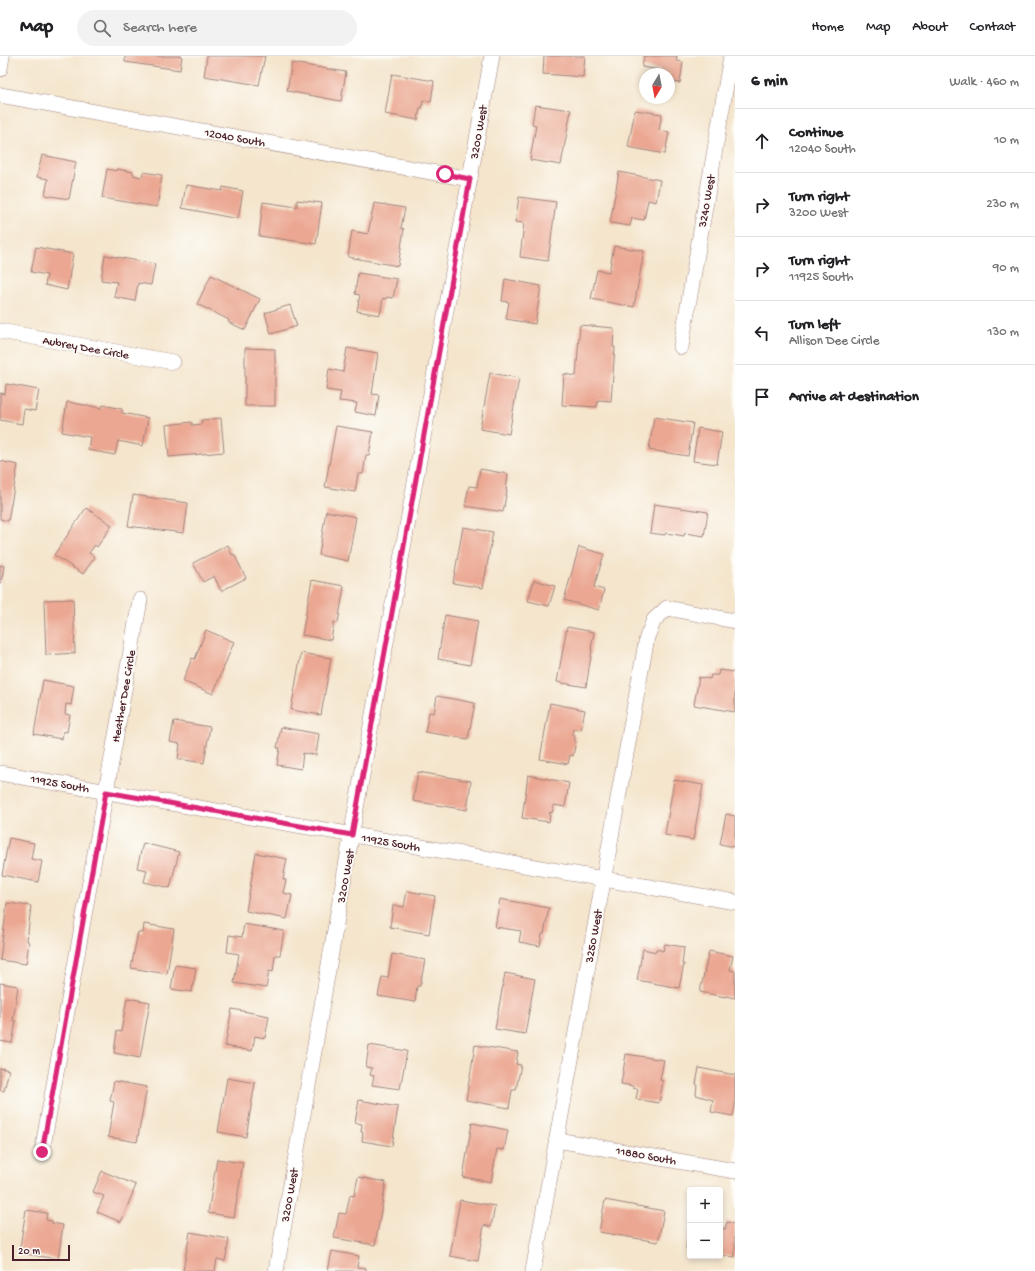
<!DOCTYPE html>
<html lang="en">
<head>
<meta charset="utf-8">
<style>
  :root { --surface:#fff; --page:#f2f2f2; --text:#202124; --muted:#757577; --line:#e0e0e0 }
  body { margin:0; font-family:"Gochi Hand",sans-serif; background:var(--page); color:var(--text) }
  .controls { position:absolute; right:12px; bottom:12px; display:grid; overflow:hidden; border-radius:4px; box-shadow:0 2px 6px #0003 }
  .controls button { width:36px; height:36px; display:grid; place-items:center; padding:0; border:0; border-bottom:1px solid var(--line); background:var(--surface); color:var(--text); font:20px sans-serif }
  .compass { position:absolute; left:639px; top:12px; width:36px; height:36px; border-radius:50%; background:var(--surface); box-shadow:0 2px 6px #0003; rotate:190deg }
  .scale { position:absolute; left:12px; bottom:10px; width:58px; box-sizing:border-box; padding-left:4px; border:2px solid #4a1f2b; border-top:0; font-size:11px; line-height:14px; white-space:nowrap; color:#4a1f2b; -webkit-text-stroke:3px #fdfcf7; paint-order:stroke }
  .stop { position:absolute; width:12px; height:12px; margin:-9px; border:3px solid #db2777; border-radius:50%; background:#fff }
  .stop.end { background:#db2777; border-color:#fff; box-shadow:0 1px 4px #0008 }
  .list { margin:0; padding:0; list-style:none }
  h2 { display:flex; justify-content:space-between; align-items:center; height:52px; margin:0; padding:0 16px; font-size:17px }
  h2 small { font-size:13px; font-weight:400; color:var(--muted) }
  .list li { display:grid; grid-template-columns:26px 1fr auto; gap:12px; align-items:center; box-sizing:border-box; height:64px; padding:0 16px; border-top:1px solid var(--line) }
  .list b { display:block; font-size:15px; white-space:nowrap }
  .list p { margin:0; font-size:13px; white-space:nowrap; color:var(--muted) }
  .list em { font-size:13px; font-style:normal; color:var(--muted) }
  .icon { flex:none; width:22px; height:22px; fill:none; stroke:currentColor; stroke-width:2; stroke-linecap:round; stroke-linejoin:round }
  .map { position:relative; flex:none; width:735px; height:1215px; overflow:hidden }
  header { display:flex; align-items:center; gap:24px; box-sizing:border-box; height:56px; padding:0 20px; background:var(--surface); border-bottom:1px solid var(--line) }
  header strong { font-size:19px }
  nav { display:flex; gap:22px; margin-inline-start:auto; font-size:14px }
  .search { width:280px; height:36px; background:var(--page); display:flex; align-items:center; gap:10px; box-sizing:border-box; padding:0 14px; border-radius:22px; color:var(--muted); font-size:15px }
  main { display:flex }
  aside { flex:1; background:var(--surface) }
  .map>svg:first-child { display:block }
  .building { fill:#eba792 }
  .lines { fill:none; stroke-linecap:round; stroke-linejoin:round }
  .minor-casing { stroke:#9f827c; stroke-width:16 }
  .minor { stroke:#fff; stroke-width:15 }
  .route { stroke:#db2777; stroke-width:5 }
  .labels { text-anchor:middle; stroke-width:3.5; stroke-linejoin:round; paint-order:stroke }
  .street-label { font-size:12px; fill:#4a1f2b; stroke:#fdfcf7 }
</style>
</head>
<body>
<header>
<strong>Map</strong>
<div class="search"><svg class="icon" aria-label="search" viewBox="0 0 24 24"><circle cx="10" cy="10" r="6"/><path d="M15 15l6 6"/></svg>Search here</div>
<nav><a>Home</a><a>Map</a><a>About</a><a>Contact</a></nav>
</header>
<main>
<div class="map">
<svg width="735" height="1215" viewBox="0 0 735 1215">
  <rect width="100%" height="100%" fill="#fdfcf7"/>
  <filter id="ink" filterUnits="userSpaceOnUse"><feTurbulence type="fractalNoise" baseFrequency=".025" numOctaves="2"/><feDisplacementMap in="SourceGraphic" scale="8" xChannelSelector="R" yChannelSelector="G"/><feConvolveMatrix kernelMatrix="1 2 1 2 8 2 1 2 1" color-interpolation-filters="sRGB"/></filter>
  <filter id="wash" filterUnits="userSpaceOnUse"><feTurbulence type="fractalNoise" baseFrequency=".012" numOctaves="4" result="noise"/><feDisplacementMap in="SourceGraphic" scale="16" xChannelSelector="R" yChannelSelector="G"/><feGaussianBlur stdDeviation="0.9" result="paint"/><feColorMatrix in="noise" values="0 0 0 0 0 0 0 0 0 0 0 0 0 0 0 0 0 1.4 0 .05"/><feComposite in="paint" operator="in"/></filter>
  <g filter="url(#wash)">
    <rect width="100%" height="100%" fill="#f4e5cc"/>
    <g id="blocks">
      <g class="building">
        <polygon points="125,0 182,0 180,14 125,6"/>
        <polygon points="207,0 265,0 259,29 204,20"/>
        <polygon points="544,0 585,0 583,21 543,18"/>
        <polygon points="644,0 677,0 676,5 683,6 680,27 669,25 669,18 659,18 660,14 642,11"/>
        <polygon points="292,7 346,16 341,45 287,35"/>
        <polygon points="392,18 434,25 431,46 423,44 422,52 420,52 418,64 385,58"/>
        <polygon points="535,49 571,54 561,109 530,104 536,69 532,68"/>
        <polygon points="635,54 662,58 659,74 669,76 665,98 628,91"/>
        <polygon points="42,99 76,106 69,143 45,139 48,123 37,121"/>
        <polygon points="107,113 117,115 117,113 133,116 133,119 142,121 143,116 162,119 157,151 102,142"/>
        <polygon points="619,116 660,124 656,146 648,144 644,164 632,162 630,170 610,167"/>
        <polygon points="186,129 222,135 223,131 243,135 238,163 182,152"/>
        <polygon points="519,141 556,146 548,205 520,201 524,167 515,166"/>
        <polygon points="297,144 322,147 316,188 259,180 263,146 297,151"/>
        <polygon points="374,147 405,152 401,172 404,173 398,210 348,201 352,175 368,178"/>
        <polygon points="614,190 644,195 634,251 591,243 597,214 609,216"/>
        <polygon points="36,191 73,198 67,234 45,229 47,219 31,216"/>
        <polygon points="105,199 155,208 151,229 138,227 135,245 114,241 117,226 101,224"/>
        <polygon points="358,217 397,223 393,242 387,241 386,243 383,242 380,259 357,255 360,239 355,238"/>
        <polygon points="211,219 260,243 245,274 228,266 229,264 197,248"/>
        <polygon points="505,223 541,230 535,268 506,263 509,246 502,245"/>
        <polygon points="290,249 297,270 271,278 265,257"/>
        <polygon points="580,269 614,272 613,291 615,291 611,345 598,344 597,351 562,349 564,318 576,320"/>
        <polygon points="245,292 275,293 275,350 245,350"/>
        <polygon points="347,292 378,297 372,338 379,339 376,360 355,356 357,347 339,345 341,336 326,334 329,313 343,316"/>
        <polygon points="490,317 519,322 509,378 480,373"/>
        <polygon points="6,328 39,334 35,355 24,353 22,368 0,364 0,337 5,338"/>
        <polygon points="67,346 102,352 103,349 122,353 122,357 148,362 143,390 118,385 115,399 88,394 90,381 62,376"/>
        <polygon points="654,361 693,367 688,400 649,394"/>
        <polygon points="221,362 224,396 169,401 166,369 192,366 192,369 202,368 201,364"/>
        <polygon points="336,370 373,376 369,399 366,399 363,418 358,418 355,436 325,431"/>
        <polygon points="698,372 722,376 717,408 693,405"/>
        <polygon points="0,405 18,409 8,465 0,463"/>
        <polygon points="480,413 508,418 506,434 507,434 503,456 465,450 469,430 477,431"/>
        <polygon points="133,439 188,447 184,477 128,470"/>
        <polygon points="654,448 708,456 704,480 685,477 684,480 666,477 665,479 650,477"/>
        <polygon points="86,452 112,469 97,491 95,489 89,497 95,501 83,518 54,499"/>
        <polygon points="326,455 356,461 348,505 319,499"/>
        <polygon points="463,471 493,476 483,532 453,527"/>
        <polygon points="228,489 232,499 234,498 246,522 221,535 214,520 203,526 193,507"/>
        <polygon points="579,491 604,498 594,531 604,534 599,554 564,544"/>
        <polygon points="0,509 4,510 1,527 0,527"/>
        <polygon points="312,524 344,530 338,567 334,566 331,584 302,579"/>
        <polygon points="534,524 555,530 549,550 528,545"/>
        <polygon points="73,543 75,597 46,599 44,544"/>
        <polygon points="445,559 478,565 470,609 438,603"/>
        <polygon points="567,571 594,576 591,594 592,594 586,631 557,626"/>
        <polygon points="206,574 234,586 213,638 183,625 192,602 195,603"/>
        <polygon points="301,597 331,602 321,659 291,654"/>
        <polygon points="719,614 735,616 735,656 694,649 699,621 710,623 711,619 718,619"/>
        <polygon points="43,624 74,630 71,649 66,648 65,658 70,659 67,676 63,675 62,683 34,678"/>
        <polygon points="437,640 475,647 468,683 425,676 429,656 434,657"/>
        <polygon points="550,647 585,654 581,674 573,673 572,679 575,679 574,685 576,685 573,700 570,699 568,708 540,703"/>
        <polygon points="174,665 210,671 204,707 178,703 180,688 170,686"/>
        <polygon points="281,671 319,678 316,699 303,697 301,713 277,709 280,692 277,692"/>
        <polygon points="418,716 471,725 467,754 413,745"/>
        <polygon points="528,719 569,727 565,751 554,749 552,757 550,756 549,766 522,762"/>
        <polygon points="674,724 703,729 693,784 665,779"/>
        <polygon points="726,758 735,760 735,791 720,788"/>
        <polygon points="9,782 34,787 31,803 42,805 38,826 2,819"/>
        <polygon points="143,787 179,796 170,832 144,826 147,814 137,812"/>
        <polygon points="256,797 287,803 283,823 286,824 283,837 292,839 287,863 246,855"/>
        <polygon points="407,835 435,840 429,878 390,871 393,849 404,851"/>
        <polygon points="500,843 549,852 544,878 542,878 540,890 519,886 521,875 495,871"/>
        <polygon points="7,847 31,850 27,885 29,886 26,908 0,904"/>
        <polygon points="144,868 174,873 167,918 131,912 138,876 143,877"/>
        <polygon points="244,868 284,875 280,899 275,899 273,916 269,915 266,932 234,927 239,898 227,896 229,879 242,881"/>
        <polygon points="665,888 684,891 682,908 684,908 679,932 637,924 643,893 656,896 656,893 663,895"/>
        <polygon points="709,895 733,900 730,914 735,915 735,942 725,940 725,941 700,936"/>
        <polygon points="392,898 425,904 420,930 417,930 415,946 378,940 382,921 388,922"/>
        <polygon points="175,909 196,912 192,936 171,933"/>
        <polygon points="505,917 535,923 525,978 495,973"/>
        <polygon points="0,927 18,930 13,965 16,965 12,987 0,985"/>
        <polygon points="127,942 150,946 140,1002 114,997 117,975 121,976"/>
        <polygon points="232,953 269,960 265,982 255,980 252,995 225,990"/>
        <polygon points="369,989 407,995 400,1033 372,1029 374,1020 370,1019 372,1012 366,1011"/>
        <polygon points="475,989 518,996 516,1008 521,1009 516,1034 512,1034 509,1052 466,1044"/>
        <polygon points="626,998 664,1004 660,1024 663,1025 659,1047 636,1043 638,1033 633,1032 633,1030 621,1028"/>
        <polygon points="0,1012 9,1014 4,1035 0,1034"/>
        <polygon points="699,1012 735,1019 735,1050 733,1060 711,1056 713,1044 696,1039 697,1028 696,1028"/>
        <polygon points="227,1022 255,1027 246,1081 218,1076"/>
        <polygon points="114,1025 147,1031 137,1086 108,1081 114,1046 110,1045"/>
        <polygon points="359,1044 398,1051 392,1090 362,1085 363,1076 361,1076 362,1068 355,1067"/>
        <polygon points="472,1067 508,1074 504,1094 497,1093 491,1126 463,1121"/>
        <polygon points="217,1103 243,1107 234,1161 208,1157"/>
        <polygon points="102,1115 136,1129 121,1166 97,1156 104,1140 93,1136"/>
        <polygon points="358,1121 386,1126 375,1189 334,1182 339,1157 346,1158 350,1139 354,1140"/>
        <polygon points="460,1144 495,1150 491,1171 484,1169 478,1205 450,1200"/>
        <polygon points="605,1144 664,1155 658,1186 599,1176"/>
        <polygon points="26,1154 47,1157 46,1164 52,1165 52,1167 63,1169 58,1203 19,1197"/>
        <polygon points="727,1166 735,1168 735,1201 720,1199 720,1172 725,1173"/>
        <polygon points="689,1173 690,1173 690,1193 686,1193"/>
        <polygon points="190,1176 229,1183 225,1205 217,1203 215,1215 183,1215"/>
        <polygon points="332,1195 359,1200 357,1211 366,1212 366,1215 328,1215"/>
      </g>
    </g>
  </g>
  <g filter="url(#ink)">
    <use href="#blocks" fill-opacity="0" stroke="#9f827c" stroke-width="1"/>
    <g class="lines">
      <g class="minor-casing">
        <g id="minor">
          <polyline points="0,13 2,0"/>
          <polyline points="0,39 470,123"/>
          <polyline points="0,275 173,306"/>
          <polyline points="681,291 731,0"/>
          <polyline points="0,717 735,846"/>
          <polyline points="557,1084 735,1115"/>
          <polyline points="42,1096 140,544"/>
          <polyline points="276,1215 355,758 492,0"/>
          <polyline points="533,1215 647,581 654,564 667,552 735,565"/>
        </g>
      </g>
      <use href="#minor" class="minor"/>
    </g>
  </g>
  <g class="lines" filter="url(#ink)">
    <polyline class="route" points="42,1096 106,736 352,779 470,123 445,118"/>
  </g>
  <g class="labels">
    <g class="street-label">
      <text transform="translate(478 76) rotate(-80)" y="4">3200 West</text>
      <text transform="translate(235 81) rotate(10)" y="4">12040 South</text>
      <text transform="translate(706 145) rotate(-80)" y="4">3240 West</text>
      <text transform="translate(86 291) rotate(10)" y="4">Aubrey Dee Circle</text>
      <text transform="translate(123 640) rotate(-80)" y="4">Heather Dee Circle</text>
      <text transform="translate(60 727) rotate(10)" y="4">11925 South</text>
      <text transform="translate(391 786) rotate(10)" y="4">11925 South</text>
      <text transform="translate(345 820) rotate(-80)" y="4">3200 West</text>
      <text transform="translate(593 880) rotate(-80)" y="4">3250 West</text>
      <text transform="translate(646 1099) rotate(10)" y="4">11880 South</text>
      <text transform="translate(289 1139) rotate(-80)" y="4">3200 West</text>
    </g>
  </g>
</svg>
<div class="controls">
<button>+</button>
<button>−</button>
</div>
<svg class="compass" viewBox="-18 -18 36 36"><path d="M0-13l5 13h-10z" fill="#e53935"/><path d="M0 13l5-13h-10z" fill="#757577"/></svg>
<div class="scale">20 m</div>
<div class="stop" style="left:445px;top:118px"></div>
<div class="stop end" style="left:42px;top:1096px"></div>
</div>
<aside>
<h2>6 min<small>Walk · 460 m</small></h2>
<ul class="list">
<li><svg class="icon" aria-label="ahead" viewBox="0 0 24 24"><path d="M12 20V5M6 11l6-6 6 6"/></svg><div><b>Continue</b><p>12040 South</p></div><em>10 m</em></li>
<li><svg class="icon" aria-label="right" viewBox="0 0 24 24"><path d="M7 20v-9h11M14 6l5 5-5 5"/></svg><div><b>Turn right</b><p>3200 West</p></div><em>230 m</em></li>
<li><svg class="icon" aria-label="right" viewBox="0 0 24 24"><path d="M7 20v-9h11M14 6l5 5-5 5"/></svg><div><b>Turn right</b><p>11925 South</p></div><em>90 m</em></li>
<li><svg class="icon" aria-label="left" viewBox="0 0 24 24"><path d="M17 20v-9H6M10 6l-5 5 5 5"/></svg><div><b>Turn left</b><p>Allison Dee Circle</p></div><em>130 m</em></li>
<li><svg class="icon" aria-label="arrive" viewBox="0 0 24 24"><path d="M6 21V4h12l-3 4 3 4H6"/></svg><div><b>Arrive at destination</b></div></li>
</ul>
</aside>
</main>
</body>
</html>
